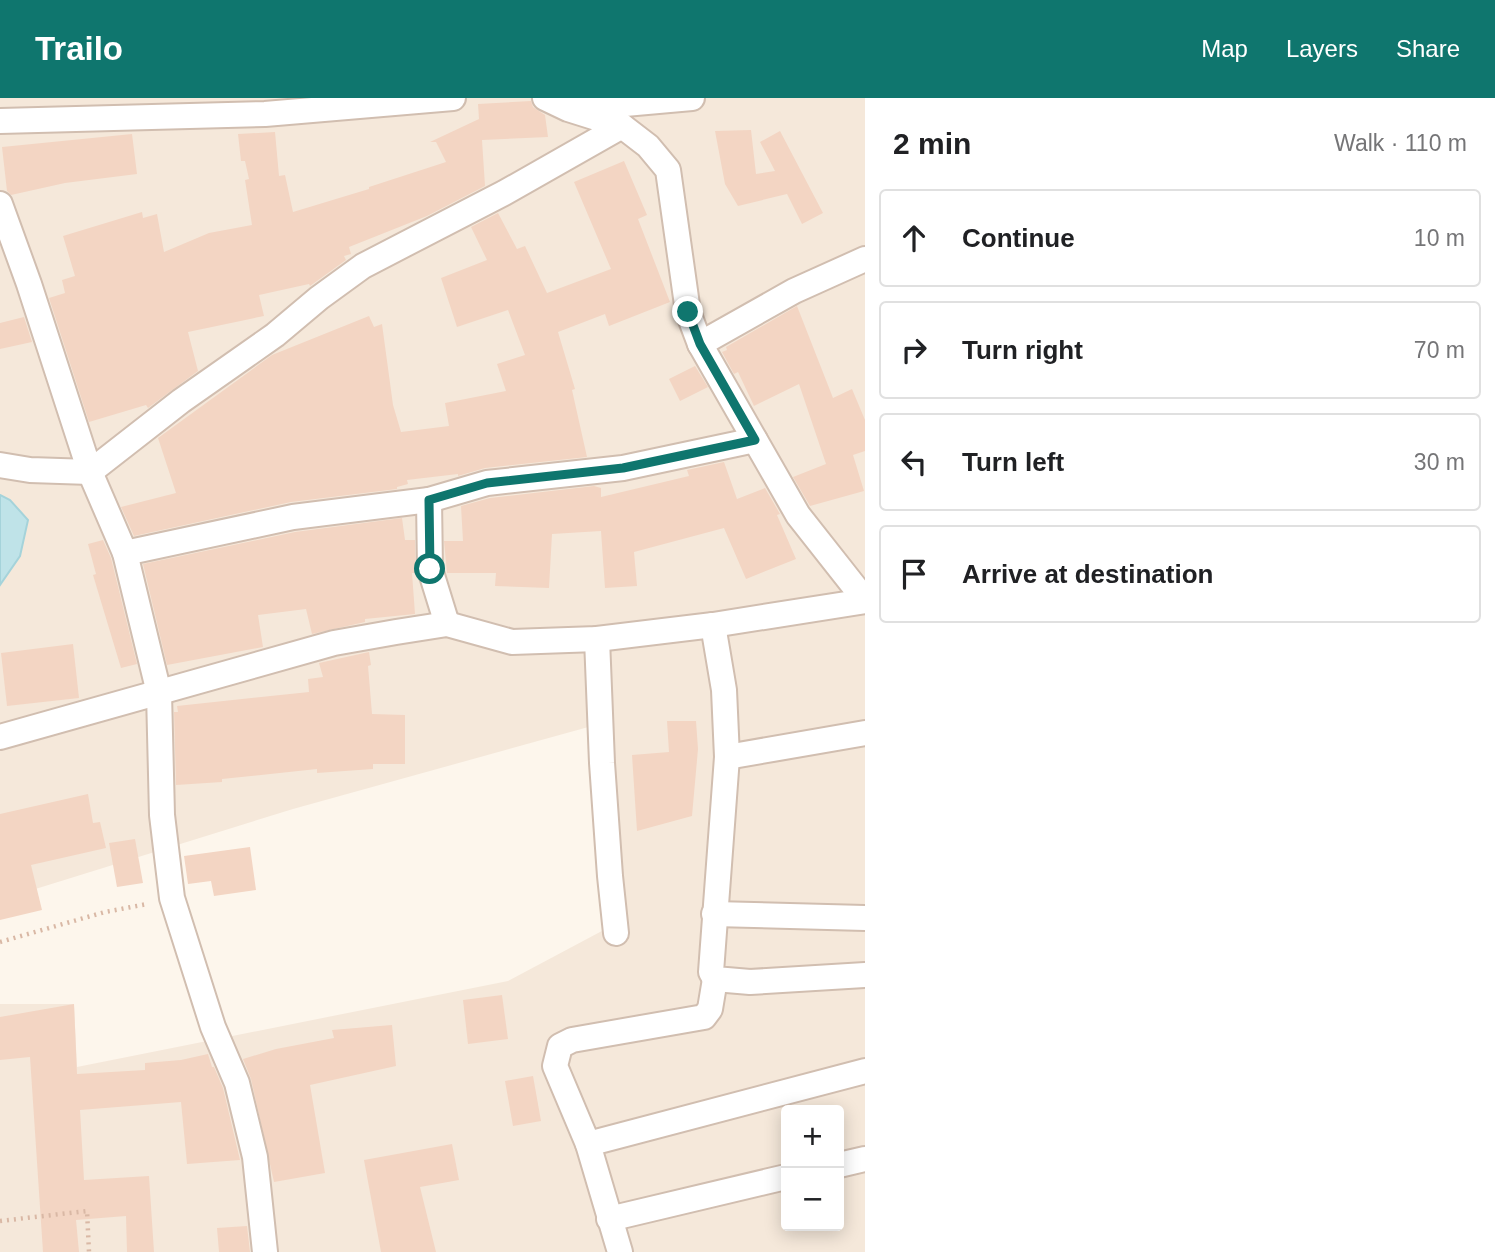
<!DOCTYPE html>
<html lang="en">
<head>
<meta charset="utf-8">
<style>
  :root { --surface:#fff; --page:#f2f2f2; --text:#202124; --muted:#757577; --line:#e0e0e0; --accent:#0f766e }
  body { margin:0; font-family:Helvetica,sans-serif; background:var(--page); color:var(--text) }
  .controls { position:absolute; right:21px; bottom:21px; display:grid; overflow:hidden; border-radius:7px; box-shadow:0 4px 18px #0003 }
  .controls button { width:63px; height:63px; display:grid; place-items:center; padding:0; border:0; border-bottom:2px solid var(--line); background:var(--surface); color:var(--text); font:35px sans-serif }
  .stop { position:absolute; width:21px; height:21px; margin:-16px; border:5px solid #0f766e; border-radius:50%; background:#fff }
  .stop.end { background:#0f766e; border-color:#fff; box-shadow:0 2px 7px #0008 }
  .list { margin:0; padding:0; list-style:none }
  h2 { display:flex; justify-content:space-between; align-items:center; height:91px; margin:0; padding:0 28px; font-size:30px }
  h2 small { font-size:23px; font-weight:400; color:var(--muted) }
  .list li { display:grid; grid-template-columns:46px 1fr auto; gap:21px; align-items:center; box-sizing:border-box; height:98px; margin:0 14px 14px; padding:0 14px; border:2px solid var(--line); border-radius:7px }
  .list b { display:block; font-size:26px; white-space:nowrap }
  .list em { font-size:23px; font-style:normal; color:var(--muted) }
  .icon { flex:none; width:38px; height:38px; fill:none; stroke:currentColor; stroke-width:2; stroke-linecap:round; stroke-linejoin:round }
  .map { position:relative; flex:none; width:865px; height:1154px; overflow:hidden }
  header { display:flex; align-items:center; gap:42px; box-sizing:border-box; height:98px; padding:0 35px; background:var(--accent); color:#fff }
  header strong { font-size:33px }
  nav { display:flex; gap:38px; margin-inline-start:auto; font-size:24px }
  main { display:flex }
  aside { flex:1; background:var(--surface) }
  .map>svg:first-child { display:block }
  .residential { fill:#f5e8da; fill-rule:evenodd }
  .water { fill:#bfe3e8; stroke:#a5d3da; stroke-width:2 }
  .building { fill:#f3d5c3 }
  .lines { fill:none; stroke-linecap:round; stroke-linejoin:round }
  .minor-casing { stroke:#d1beb0; stroke-width:28 }
  .path { stroke:#d9b8a5; stroke-width:4.5; stroke-dasharray:2 5; stroke-linecap:butt }
  .minor { stroke:#fff; stroke-width:24 }
  .route { stroke:#0f766e; stroke-width:9 }
</style>
</head>
<body>
<header>
<strong>Trailo</strong>
<nav><a>Map</a><a>Layers</a><a>Share</a></nav>
</header>
<main>
<div class="map">
<svg width="865" height="1154" viewBox="0 0 865 1154">
  <rect width="100%" height="100%" fill="#fdf6ec"/>
  <path class="residential" d="M 0,0 L 865,0 L 865,1154 L 0,1154 L 0,906 L 74,906 L 77,969 L 508,883 L 615,826 L 592,628 L 293,711 L 0,802 ZM 786,1012 L 839,1012 L 839,1128 L 786,1128 Z"/>
  <polygon class="water" points="0,397 10,402 28,422 20,458 0,487"/>
  <g class="building">
    <polygon points="531,3 533,9 545,17 548,39 482,42 485,88 427,118 349,149 351,156 344,158 346,162 310,188 309,186 259,197 264,218 188,234 198,273 148,310 146,307 89,324 49,200 65,195 62,182 75,178 63,138 142,114 143,120 157,116 164,154 209,135 252,127 245,82 249,81 245,63 241,63 238,36 275,34 279,78 285,77 293,114 369,91 369,89 446,64 436,44 430,44 479,21 478,6"/>
    <polygon points="751,32 756,76 775,73 760,44 780,33 823,115 802,126 787,96 738,108 725,86 715,33"/>
    <polygon points="132,36 137,76 65,85 11,97 7,93 2,49"/>
    <polygon points="624,63 647,117 638,121 670,204 609,228 605,216 558,234 575,291 572,292 587,359 485,370 458,378 458,376 407,382 408,386 397,389 397,391 291,404 134,438 121,409 176,395 158,340 272,257 369,218 374,229 382,226 393,307 401,334 449,328 445,305 506,293 497,266 525,257 508,212 457,229 441,180 487,162 471,129 498,115 517,151 525,148 547,195 611,171 574,84"/>
    <polygon points="797,208 833,300 852,291 865,322 865,353 853,357 864,393 810,408 793,379 826,366 799,286 754,308 738,274 734,276 722,254 727,252 726,249"/>
    <polygon points="24,219 32,244 0,251 0,225"/>
    <polygon points="695,268 708,289 680,303 669,281"/>
    <polygon points="724,364 737,401 765,390 780,416 777,417 796,461 746,481 724,430 634,454 637,488 605,490 601,433 552,436 549,490 495,488 496,475 447,475 444,443 463,443 461,408 490,400 594,388 601,390 601,399 689,378 687,372"/>
    <polygon points="402,420 405,442 415,442 416,475 412,475 415,516 365,521 365,524 312,536 306,511 258,517 263,549 167,567 143,466 295,434"/>
    <polygon points="103,442 111,460 137,566 121,570 93,477 96,476 88,446"/>
    <polygon points="73,546 79,600 7,608 1,555"/>
    <polygon points="369,554 371,567 368,568 372,616 405,617 405,666 373,666 373,671 317,675 317,671 222,681 222,684 176,687 174,614 178,614 177,608 309,594 308,581 323,579 319,565"/>
    <polygon points="667,623 696,623 698,651 692,718 637,733 632,657 669,654"/>
    <polygon points="88,696 93,725 100,724 106,750 31,767 42,812 0,822 0,716"/>
    <polygon points="135,741 143,785 117,789 109,745"/>
    <polygon points="250,749 256,792 214,798 211,783 188,786 184,758"/>
    <polygon points="502,897 508,941 468,946 463,902"/>
    <polygon points="74,906 77,976 145,972 145,965 181,962 208,956 212,969 214,969 223,990 240,1062 187,1066 181,1004 80,1012 84,1082 149,1078 154,1154 127,1154 126,1118 76,1122 79,1154 43,1154 30,959 0,962 0,919"/>
    <polygon points="392,927 396,968 310,987 325,1075 274,1084 251,981 243,961 276,951 334,940 332,932"/>
    <polygon points="533,978 541,1023 513,1028 505,983"/>
    <polygon points="452,1046 459,1082 420,1089 436,1154 381,1154 364,1062"/>
    <polygon points="247,1128 250,1154 219,1154 217,1130"/>
  </g>
  <g class="lines">
    <g class="minor-casing">
      <g id="minor">
        <polyline points="545,0 568,11 622,28 648,48 668,72 688,214 700,246 798,417 865,502"/>
        <polyline points="580,10 692,0"/>
        <polyline points="0,23 265,16 453,0"/>
        <polyline points="0,106 29,186 90,374 125,455 159,595 162,717 172,800 213,929 237,985 255,1059 265,1154"/>
        <polyline points="700,246 794,193 865,161"/>
        <polyline points="0,367 30,372 90,374 181,303 275,237 319,200 363,168 504,95 622,28"/>
        <polyline points="429,402 430,471 447,526"/>
        <polyline points="125,455 293,419 429,402 487,385 623,370 755,342"/>
        <polyline points="713,527 724,592 727,659 711,874 715,881 750,884 865,877"/>
        <polyline points="597,541 602,665 610,778 616,835"/>
        <polyline points="0,639 334,545 396,534 447,526 512,544 597,541 713,527 865,503"/>
        <polyline points="727,659 865,635"/>
        <polyline points="714,816 865,820"/>
        <polyline points="588,1046 555,968 560,948 572,942 704,919 710,911 715,881"/>
        <polyline points="839,1067 865,1061"/>
        <polyline points="609,1121 786,1079"/>
        <polyline points="620,1154 588,1046 865,973"/>
      </g>
    </g>
    <g class="path">
      <polyline points="0,844 105,814 147,806"/>
      <polyline points="0,1123 87,1113 89,1154"/>
    </g>
    <use href="#minor" class="minor"/>
  </g>
  <g class="lines">
    <polyline class="route" points="430,471 429,402 487,385 623,370 755,342 700,246 688,214"/>
  </g>
</svg>
<div class="controls">
<button>+</button>
<button>−</button>
</div>
<div class="stop" style="left:430px;top:471px"></div>
<div class="stop end" style="left:688px;top:214px"></div>
</div>
<aside>
<h2>2 min<small>Walk · 110 m</small></h2>
<ul class="list">
<li><svg class="icon" aria-label="ahead" viewBox="0 0 24 24"><path d="M12 20V5M6 11l6-6 6 6"/></svg><div><b>Continue</b></div><em>10 m</em></li>
<li><svg class="icon" aria-label="right" viewBox="0 0 24 24"><path d="M7 20v-9h11M14 6l5 5-5 5"/></svg><div><b>Turn right</b></div><em>70 m</em></li>
<li><svg class="icon" aria-label="left" viewBox="0 0 24 24"><path d="M17 20v-9H6M10 6l-5 5 5 5"/></svg><div><b>Turn left</b></div><em>30 m</em></li>
<li><svg class="icon" aria-label="arrive" viewBox="0 0 24 24"><path d="M6 21V4h12l-3 4 3 4H6"/></svg><div><b>Arrive at destination</b></div></li>
</ul>
</aside>
</main>
</body>
</html>
